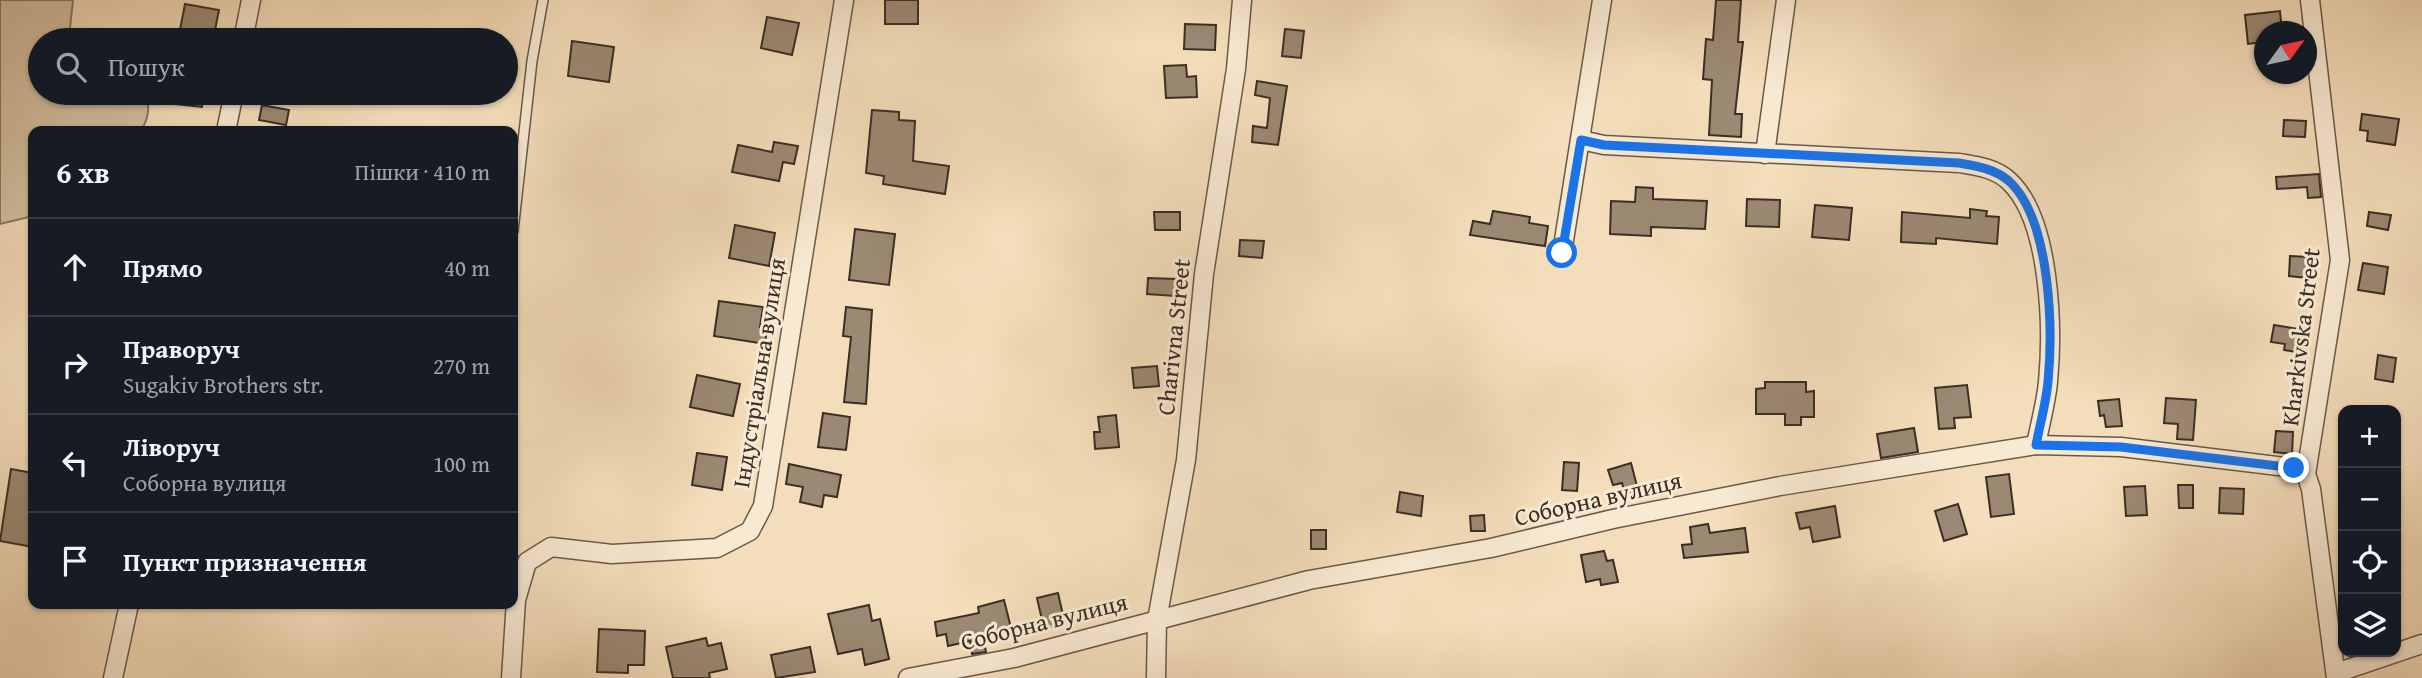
<!DOCTYPE html>
<html lang="uk">
<head>
<meta charset="utf-8">
<style>
  :root { --surface:#171b24; --page:#242831; --text:#f1f3f6; --muted:#9ea1a6; --line:#363941 }
  body { margin:0; font-family:"Gentium Book Plus",serif; background:var(--page); color:var(--text) }
  .controls { position:absolute; right:21px; bottom:21px; display:grid; overflow:hidden; border-radius:14px; box-shadow:0 2px 5px #0004 }
  .controls button { width:63px; height:63px; display:grid; place-items:center; padding:0; border:0; border-bottom:2px solid var(--line); background:var(--surface); color:var(--text); font:35px sans-serif }
  .compass { position:absolute; left:2254px; top:21px; width:63px; height:63px; border-radius:50%; background:var(--surface); box-shadow:0 2px 5px #0004; rotate:57deg }
  .stop { position:absolute; width:21px; height:21px; margin:-16px; border:5px solid #1a73e8; border-radius:50%; background:#fff }
  .stop.end { background:#1a73e8; border-color:#fff; box-shadow:0 2px 7px #0008 }
  .list { margin:0; padding:0; list-style:none }
  h2 { display:flex; justify-content:space-between; align-items:center; height:91px; margin:0; padding:0 28px; font-size:30px }
  h2 small { font-size:23px; font-weight:400; color:var(--muted) }
  .list li { display:grid; grid-template-columns:46px 1fr auto; gap:21px; align-items:center; box-sizing:border-box; height:98px; padding:0 28px; border-top:2px solid var(--line) }
  .list b { display:block; font-size:26px; white-space:nowrap }
  .list p { margin:0; font-size:23px; white-space:nowrap; color:var(--muted) }
  .list em { font-size:23px; font-style:normal; color:var(--muted) }
  .icon { flex:none; width:38px; height:38px; fill:none; stroke:currentColor; stroke-width:2; stroke-linecap:round; stroke-linejoin:round }
  .map { position:relative; flex:none; width:2422px; height:678px; overflow:hidden }
  .search { position:absolute; background:var(--surface); box-shadow:0 2px 5px #0004; left:28px; top:28px; width:490px; height:77px; display:flex; align-items:center; gap:18px; box-sizing:border-box; padding:0 24px; border-radius:38px; color:var(--muted); font-size:26px }
  .panel { position:absolute; background:var(--surface); box-shadow:0 2px 5px #0004; left:28px; top:126px; width:490px; height:483px; border-radius:14px }
  .map>svg:first-child { display:block }
  .green { fill:#d4bfa1; stroke:#877664; stroke-width:2 }
  .building { fill:#9b8973; stroke:#3a2e26; stroke-width:2 }
  .lines { fill:none; stroke-linecap:round; stroke-linejoin:round }
  .lane-casing { stroke:#685a4b; stroke-width:12 }
  .street-casing { stroke:#685a4b; stroke-width:21 }
  .lane { stroke:#f8e9d2; stroke-width:9 }
  .street { stroke:#f8e9d2; stroke-width:18 }
  .route { stroke:#1a73e8; stroke-width:9 }
  .labels { text-anchor:middle; stroke-width:6; stroke-linejoin:round; paint-order:stroke }
  .street-label { font-size:24px; fill:#3a2e26; stroke:#f8e9d2 }
</style>
</head>
<body>
<div class="map">
<svg width="2422" height="678" viewBox="0 0 2422 678">
  <rect width="100%" height="100%" fill="#f4ddba"/>
  <filter id="stains"><feTurbulence type="fractalNoise" baseFrequency=".00286" numOctaves="4"/><feColorMatrix values="0 0 0 0 .2 0 0 0 0 .09 0 0 0 0 .02 0 0 0 .5 -.17"/></filter>
  <radialGradient id="worn" r=".72"><stop offset=".6" stop-color="#630" stop-opacity="0"/><stop offset="1" stop-color="#630" stop-opacity=".3"/></radialGradient>
  <path class="green" d="M 0,0 L 73,0 L 69,37 L 72,40 L 40,40 L 40,93 L 145,93 C 151,105 148,122 140,131 L 33,131 L 33,216 L 0,224 Z"/>
  <g class="building">
    <rect x="885" y="0" width="33" height="24"/>
    <polygon points="1716,0 1741,0 1738,42 1743,42 1735,114 1742,114 1741,137 1709,135 1712,80 1703,79 1706,39 1713,40"/>
    <polygon points="185,4 219,10 213,40 179,35"/>
    <polygon points="2280,11 2282,32 2264,32 2264,42 2248,44 2245,15"/>
    <polygon points="767,17 799,23 792,55 761,48"/>
    <polygon points="1185,24 1216,25 1215,50 1184,49"/>
    <polygon points="1285,29 1304,31 1301,58 1282,56"/>
    <polygon points="572,41 614,47 609,82 568,76"/>
    <polygon points="1186,65 1187,77 1196,76 1197,97 1166,98 1164,66"/>
    <polygon points="1257,81 1287,86 1278,145 1252,142 1253,126 1267,128 1270,98 1255,95"/>
    <polygon points="158,93 204,93 202,107 157,102"/>
    <polygon points="262,105 289,110 286,125 259,120"/>
    <polygon points="872,110 899,112 899,120 915,121 913,161 949,166 945,194 883,184 884,176 866,173"/>
    <polygon points="2362,114 2399,119 2395,145 2367,141 2368,131 2360,130"/>
    <polygon points="2284,120 2306,121 2305,137 2283,136"/>
    <polygon points="774,142 798,146 794,164 783,162 779,181 732,172 738,145 772,152"/>
    <polygon points="2319,174 2321,197 2308,198 2307,187 2277,189 2276,177"/>
    <polygon points="1636,187 1653,188 1653,199 1707,201 1705,229 1651,227 1651,236 1610,234 1611,201 1635,202"/>
    <polygon points="1747,199 1780,200 1779,227 1746,226"/>
    <polygon points="1815,205 1852,208 1849,240 1812,237"/>
    <polygon points="1970,209 1987,211 1986,216 1999,217 1997,244 1936,238 1936,244 1901,242 1902,212 1970,218"/>
    <polygon points="1493,211 1530,217 1529,223 1548,226 1545,246 1470,235 1473,221 1490,224"/>
    <polygon points="1154,212 1180,212 1180,230 1155,230"/>
    <polygon points="2369,212 2391,215 2388,230 2367,226"/>
    <polygon points="735,225 775,233 769,266 729,258"/>
    <polygon points="855,229 895,234 889,285 849,280"/>
    <polygon points="1240,240 1264,241 1262,258 1239,256"/>
    <polygon points="2290,256 2309,257 2307,278 2289,276"/>
    <polygon points="2363,263 2388,267 2384,294 2358,290"/>
    <polygon points="1148,278 1176,279 1175,296 1147,294"/>
    <polygon points="719,301 763,307 760,327 767,328 765,344 714,336"/>
    <polygon points="846,307 872,310 866,404 844,402 851,337 843,336"/>
    <polygon points="2274,325 2305,330 2302,353 2284,350 2285,344 2271,342"/>
    <polygon points="2378,355 2396,358 2393,382 2375,379"/>
    <polygon points="1157,366 1159,386 1134,388 1132,368"/>
    <polygon points="697,375 740,384 733,416 690,407"/>
    <polygon points="1765,382 1806,382 1806,392 1814,391 1814,417 1801,417 1801,425 1785,425 1785,414 1756,414 1756,389 1765,388"/>
    <polygon points="1967,385 1971,417 1954,418 1955,428 1939,429 1935,388"/>
    <polygon points="2166,398 2196,400 2193,440 2177,439 2178,424 2164,423"/>
    <polygon points="2119,399 2122,426 2106,427 2104,415 2100,416 2098,401"/>
    <polygon points="823,413 850,417 846,450 818,447"/>
    <polygon points="1116,415 1119,447 1095,449 1094,432 1100,432 1098,417"/>
    <polygon points="1914,428 1918,452 1881,458 1877,434"/>
    <polygon points="2276,431 2293,432 2292,454 2274,452"/>
    <polygon points="697,453 727,457 722,490 692,485"/>
    <polygon points="1564,462 1579,463 1577,491 1562,490"/>
    <polygon points="1631,463 1638,490 1625,494 1622,483 1613,485 1608,470"/>
    <polygon points="789,464 841,475 837,497 824,495 822,507 800,502 803,487 786,484"/>
    <polygon points="11,469 33,473 33,547 0,541"/>
    <polygon points="2009,474 2014,514 1991,517 1986,477"/>
    <polygon points="2178,485 2193,485 2193,508 2179,508"/>
    <polygon points="2145,486 2147,515 2126,516 2124,487"/>
    <polygon points="2220,488 2244,489 2243,514 2219,513"/>
    <polygon points="1400,492 1423,496 1421,516 1397,512"/>
    <polygon points="1958,504 1967,534 1944,541 1935,511"/>
    <polygon points="1835,506 1840,537 1813,542 1810,527 1800,529 1796,513"/>
    <polygon points="1484,515 1485,531 1471,531 1470,516"/>
    <polygon points="1708,524 1710,533 1745,528 1748,552 1684,558 1682,545 1692,544 1690,527"/>
    <rect x="1311" y="530" width="15" height="19"/>
    <polygon points="1604,551 1607,561 1613,560 1618,582 1601,585 1600,579 1586,582 1581,555"/>
    <polygon points="1058,593 1065,624 1044,629 1037,598"/>
    <polygon points="1004,600 1012,632 983,638 986,652 972,654 970,641 948,646 946,634 937,636 935,622 979,613 978,607"/>
    <polygon points="869,605 872,621 880,619 889,659 865,665 862,649 838,654 828,614"/>
    <polygon points="599,629 645,631 644,665 628,665 628,673 597,672"/>
    <polygon points="706,638 708,646 721,643 727,669 709,673 710,678 673,678 666,647"/>
    <polygon points="810,647 815,672 776,678 771,655"/>
  </g>
  <g class="lines">
    <g class="lane-casing">
      <polyline id="lane" points="513,231 532,61 543,0"/>
    </g>
    <g class="street-casing">
      <g id="street">
        <polyline points="2310,0 2340,260 2306,474 2311,489 2336,678"/>
        <polyline points="243,40 251,0"/>
        <polyline points="226,131 234,93"/>
        <path d="M 1581,140 L 1604,145 L 1959,163 C 1977,166 1995,168 2009,181 C 2051,220 2053,329 2048,382 C 2046,403 2040,424 2036,445"/>
        <polyline points="1765,154 1786,0"/>
        <polyline points="1562,253 1602,0"/>
        <polyline points="2336,673 2422,644"/>
        <polyline points="113,678 129,604"/>
        <polyline points="511,678 516,600 527,562 551,547 612,554 717,548 750,531 763,506 844,0"/>
        <polyline points="908,678 1014,658 1309,580 1491,548 1613,519 1780,486 2036,445 2121,447 2294,468 2306,474"/>
        <polyline points="1156,678 1157,620 1186,460 1204,274 1236,69 1242,0"/>
      </g>
    </g>
    <use href="#lane" class="lane"/>
    <use href="#street" class="street"/>
  </g>
  <g class="lines">
    <path class="route" d="M 1562,253 L 1581,140 L 1604,145 L 1959,163 C 1977,166 1995,169 2009,181 C 2051,220 2053,329 2048,382 C 2046,403 2040,424 2036,445 L 2121,447 L 2294,468"/>
  </g>
  <g class="labels">
    <g class="street-label">
      <text transform="translate(1174 337) rotate(-84)" y="8">Charivna Street</text>
      <text transform="translate(2301 337) rotate(-83)" y="8">Kharkivska Street</text>
      <text transform="translate(759 373) rotate(-81)" y="8">Індустріальна вулиця</text>
      <text transform="translate(1598 499) rotate(-13)" y="8">Соборна вулиця</text>
      <text transform="translate(1044 622) rotate(-14)" y="8">Соборна вулиця</text>
    </g>
  </g>
  <rect width="100%" height="100%" filter="url(#stains)"/>
  <rect width="100%" height="100%" fill="url(#worn)"/>
</svg>
<div class="controls">
<button>+</button>
<button>−</button>
<button><svg class="icon" aria-label="locate" viewBox="0 0 24 24"><circle cx="12" cy="12" r="6"/><path d="M12 2v4M12 18v4M2 12h4M18 12h4"/></svg></button>
<button><svg class="icon" aria-label="layers" viewBox="0 0 24 24"><path d="M12 4l9 5-9 5-9-5zM3 14l9 5 9-5"/></svg></button>
</div>
<svg class="compass" viewBox="-18 -18 36 36"><path d="M0-13l5 13h-10z" fill="#e53935"/><path d="M0 13l5-13h-10z" fill="#9ea1a6"/></svg>
<div class="stop" style="left:1562px;top:253px"></div>
<div class="stop end" style="left:2294px;top:468px"></div>
<div class="search"><svg class="icon" aria-label="search" viewBox="0 0 24 24"><circle cx="10" cy="10" r="6"/><path d="M15 15l6 6"/></svg>Пошук</div>
<section class="panel">
<h2>6 хв<small>Пішки · 410 m</small></h2>
<ul class="list">
<li><svg class="icon" aria-label="ahead" viewBox="0 0 24 24"><path d="M12 20V5M6 11l6-6 6 6"/></svg><div><b>Прямо</b></div><em>40 m</em></li>
<li><svg class="icon" aria-label="right" viewBox="0 0 24 24"><path d="M7 20v-9h11M14 6l5 5-5 5"/></svg><div><b>Праворуч</b><p>Sugakiv Brothers str.</p></div><em>270 m</em></li>
<li><svg class="icon" aria-label="left" viewBox="0 0 24 24"><path d="M17 20v-9H6M10 6l-5 5 5 5"/></svg><div><b>Ліворуч</b><p>Соборна вулиця</p></div><em>100 m</em></li>
<li><svg class="icon" aria-label="arrive" viewBox="0 0 24 24"><path d="M6 21V4h12l-3 4 3 4H6"/></svg><div><b>Пункт призначення</b></div></li>
</ul>
</section>
</div>
</body>
</html>
